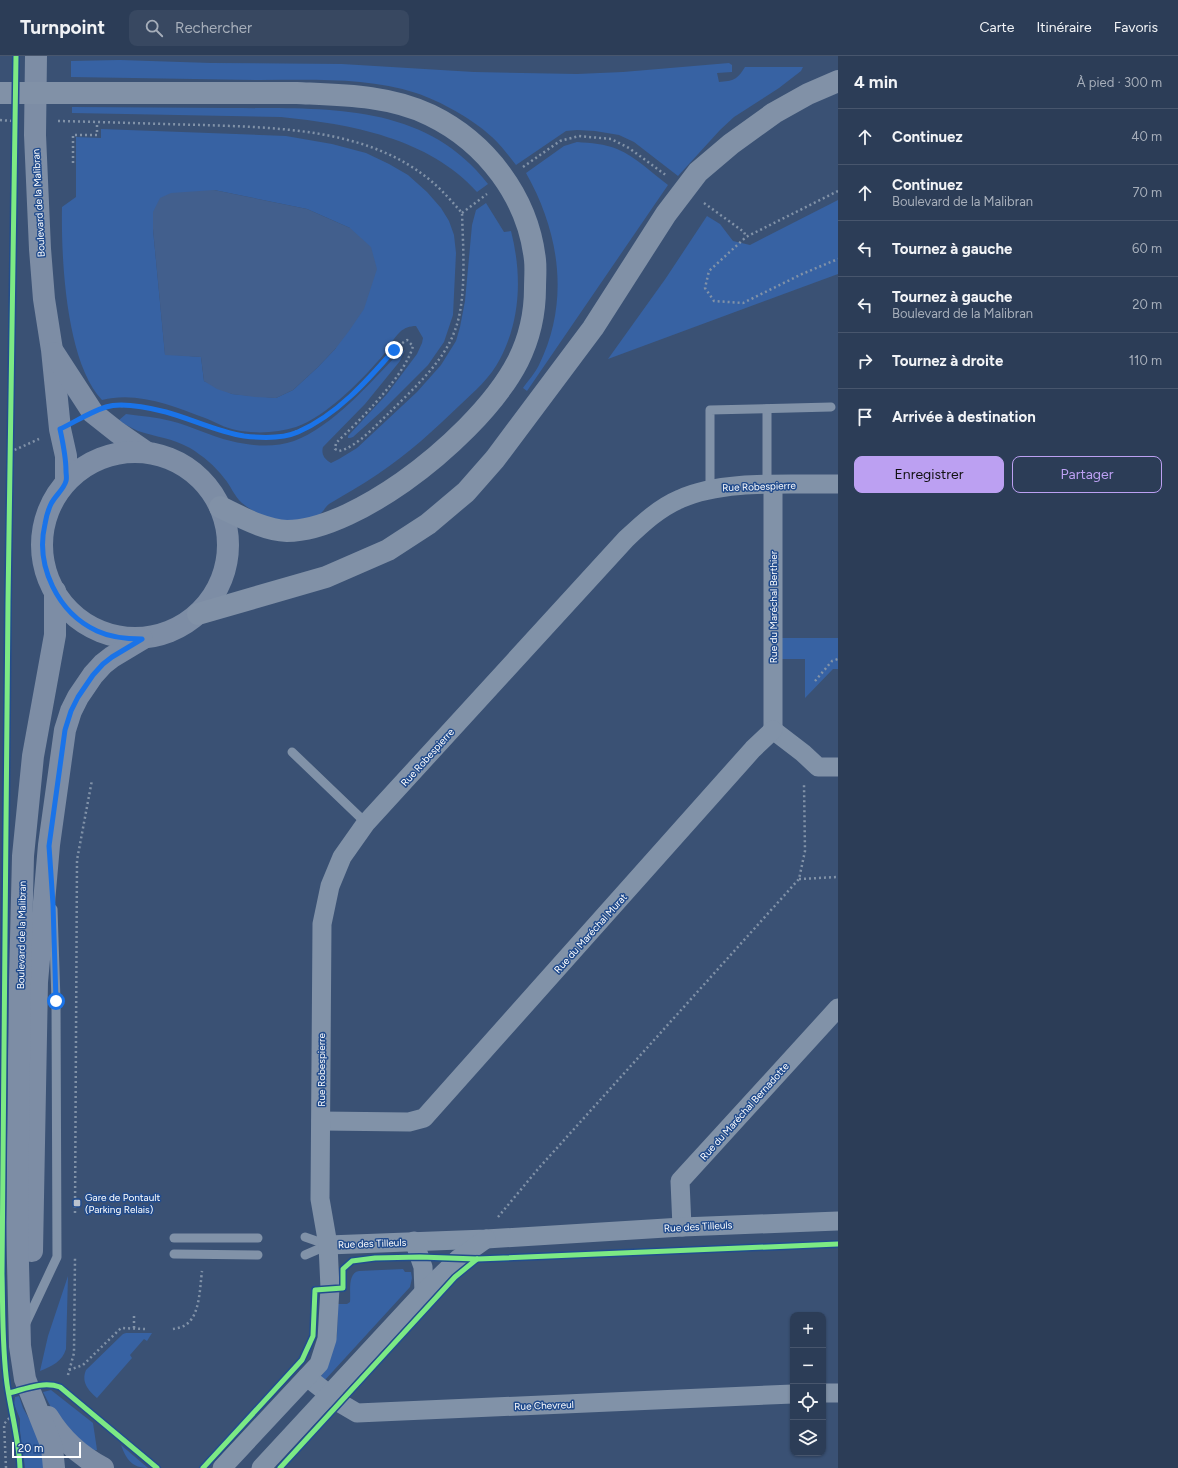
<!DOCTYPE html>
<html lang="fr">
<head>
<meta charset="utf-8">
<style>
  :root { --surface:#2c3d57; --page:#384861; --text:#f1f3f6; --muted:#a6aeba; --line:#48566d; --accent:#bca0f2 }
  body { margin:0; font-family:Figtree,sans-serif; background:var(--page); color:var(--text) }
  .controls { position:absolute; right:12px; bottom:12px; display:grid; overflow:hidden; border-radius:8px; box-shadow:0 1px 3px #0004 }
  .controls button { width:36px; height:36px; display:grid; place-items:center; padding:0; border:0; border-bottom:1px solid var(--line); background:var(--surface); color:var(--text); font:20px sans-serif }
  .scale { position:absolute; left:12px; bottom:10px; width:69px; box-sizing:border-box; padding-left:4px; border:2px solid #fff; border-top:0; font-size:11px; line-height:14px; white-space:nowrap; color:#fff; -webkit-text-stroke:3px #224c8d; paint-order:stroke }
  .stop { position:absolute; width:12px; height:12px; margin:-9px; border:3px solid #1a73e8; border-radius:50%; background:#fff }
  .stop.end { background:#1a73e8; border-color:#fff; box-shadow:0 1px 4px #0008 }
  .list { margin:0; padding:0; list-style:none }
  h2 { display:flex; justify-content:space-between; align-items:center; height:52px; margin:0; padding:0 16px; font-size:17px }
  h2 small { font-size:13px; font-weight:400; color:var(--muted) }
  .list li { display:grid; grid-template-columns:26px 1fr auto; gap:12px; align-items:center; box-sizing:border-box; height:56px; padding:0 16px; border-top:1px solid var(--line) }
  .list b { display:block; font-size:15px; white-space:nowrap }
  .list p { margin:0; font-size:13px; white-space:nowrap; color:var(--muted) }
  .list em { font-size:13px; font-style:normal; color:var(--muted) }
  .actions { display:flex; gap:8px; padding:12px 16px }
  .actions a { flex:1; padding:9px 0; border:1px solid var(--accent); border-radius:8px; text-align:center; font-size:14px; color:var(--accent) }
  .actions .main { background:var(--accent); color:#111 }
  .icon { flex:none; width:22px; height:22px; fill:none; stroke:currentColor; stroke-width:2; stroke-linecap:round; stroke-linejoin:round }
  .map { position:relative; flex:none; width:838px; height:1412px; overflow:hidden }
  header { display:flex; align-items:center; gap:24px; box-sizing:border-box; height:56px; padding:0 20px; background:var(--surface); border-bottom:1px solid var(--line) }
  header strong { font-size:19px }
  nav { display:flex; gap:22px; margin-inline-start:auto; font-size:14px }
  .search { width:280px; height:36px; background:var(--page); display:flex; align-items:center; gap:10px; box-sizing:border-box; padding:0 14px; border-radius:8px; color:var(--muted); font-size:15px }
  main { display:flex }
  aside { flex:1; background:var(--surface) }
  .map>svg:first-child { display:block }
  .green { fill:#3762a3; fill-rule:evenodd }
  .water { fill:#425f8d }
  .lines { fill:none; stroke-linecap:round; stroke-linejoin:round }
  .path { stroke:#8192a8; stroke-width:2.5; stroke-dasharray:2 3; stroke-linecap:butt }
  .lane { stroke:#8192a8; stroke-width:9 }
  .street { stroke:#8192a8; stroke-width:19 }
  .secondary { stroke:#7d8da5; stroke-width:22 }
  .highway { stroke:#8191a7; stroke-width:22 }
  .cycleway-casing { stroke:#224c8d; stroke-width:8 }
  .cycleway { stroke:#7ce984; stroke-width:5 }
  .route { stroke:#1a73e8; stroke-width:5 }
  .poi-dot { fill:#bac2ce; stroke:#224c8d; stroke-width:1.5 }
  .labels { text-anchor:middle; stroke-width:3; stroke-linejoin:round; paint-order:stroke }
  .street-label { font-size:10px; fill:#fff; stroke:#224c8d }
  .poi-label { font-size:10px; fill:#fff; stroke:#224c8d; text-anchor:start }
</style>
</head>
<body>
<header>
<strong>Turnpoint</strong>
<div class="search"><svg class="icon" aria-label="search" viewBox="0 0 24 24"><circle cx="10" cy="10" r="6"/><path d="M15 15l6 6"/></svg>Rechercher</div>
<nav><a>Carte</a><a>Itinéraire</a><a>Favoris</a></nav>
</header>
<main>
<div class="map">
<svg width="838" height="1412" viewBox="0 0 838 1412">
  <rect width="100%" height="100%" fill="#3a5174"/>
  <g class="green">
    <path d="M 120,4 L 211,7 L 342,8 L 474,16 L 577,18 L 623,16 L 729,7 L 732,9 L 732,16 L 717,17 L 719,26 C 733,25 737,24 745,11 L 803,11 L 801,15 L 779,32 L 734,61 L 720,74 L 678,120 L 634,86 L 619,79 L 595,75 L 577,74 L 566,75 L 516,109 C 508,99 501,89 492,81 C 473,63 440,45 416,37 C 367,21 310,24 259,24 C 196,23 134,22 71,21 L 71,5 Z"/>
    <path d="M 72,51 C 124,51 177,52 229,52 C 323,53 424,45 488,128 L 477,136 C 429,82 350,68 281,61 L 72,57 Z"/>
    <path d="M 101,73 L 286,80 L 332,88 L 366,97 L 389,108 L 408,119 L 427,136 L 441,152 L 449,165 L 454,179 L 456,197 L 453,259 L 444,286 L 428,309 L 382,355 L 353,381 L 350,382 L 348,382 L 348,380 L 387,338 L 417,298 L 422,287 L 423,282 L 416,270 C 410,270 404,272 400,276 C 394,281 389,292 384,298 C 364,322 326,361 296,371 C 278,377 254,378 236,374 C 225,372 215,366 205,362 C 173,350 137,335 102,344 C 66,306 61,203 62,151 L 76,141 L 76,81 L 101,82 ZM 214,134 L 307,153 L 350,172 L 336,292 L 318,311 L 293,334 L 276,342 L 232,338 L 204,325 L 201,301 L 165,298 L 153,173 Z"/>
    <path d="M 577,86 C 591,87 605,88 617,93 C 636,101 652,117 668,129 L 527,335 L 523,332 C 528,325 535,317 539,309 C 570,246 560,177 526,117 L 564,90 Z"/>
    <polygon points="838,144 838,218 608,303 666,222 707,160 720,168 733,185 750,189"/>
    <path d="M 486,147 L 504,176 L 511,175 C 522,218 521,263 500,303 C 491,321 474,336 460,349 C 434,374 408,398 378,418 C 362,429 345,438 329,448 C 325,451 324,455 321,457 C 315,463 301,468 293,467 C 274,464 256,459 242,447 C 234,440 231,430 224,422 C 215,410 203,400 190,392 C 172,382 156,381 138,375 C 131,372 125,368 118,365 L 126,358 C 141,360 156,361 171,365 C 191,370 210,380 231,385 C 251,390 274,392 294,385 C 332,371 370,327 398,298 L 405,294 L 400,305 L 365,348 L 323,391 C 321,398 324,403 331,407 L 339,403 L 357,392 L 417,336 L 441,309 L 456,285 L 460,271 L 465,245 L 472,169 L 476,154 Z"/>
    <polygon points="781,582 838,582 838,613 833,613 805,642 805,603 781,603"/>
    <path d="M 403,1213 L 405,1216 L 411,1216 L 412,1222 L 410,1231 L 324,1325 L 321,1320 L 325,1315 L 337,1279 L 338,1248 L 347,1248 L 350,1246 C 351,1237 347,1217 359,1215 Z"/>
    <path d="M 68,1220 L 66,1293 C 62,1306 52,1310 40,1315 L 48,1280 Z"/>
    <path d="M 126,1277 L 152,1277 L 147,1285 L 144,1283 L 130,1299 L 132,1302 L 97,1342 C 88,1334 81,1326 86,1314 L 123,1278 Z"/>
    <polygon points="51,1334 93,1367 97,1394 91,1395 56,1361 43,1336"/>
    <polygon points="19,1340 23,1352 41,1384 47,1412 25,1412 20,1375 20,1363 14,1348 15,1341"/>
    <path d="M 121,1389 L 148,1412 C 132,1412 126,1403 121,1389 Z"/>
  </g>
  <polygon class="water" points="214,134 307,153 350,172 371,191 377,213 364,253 349,275 336,292 318,311 293,334 276,342 255,341 232,338 217,333 204,325 201,301 165,299 153,173 153,156 160,142 171,137"/>
  <g class="lines">
    <g class="path">
      <polyline points="0,64 13,65"/>
      <path d="M 58,65 C 107,66 156,68 204,69 C 285,72 379,73 441,134 C 448,141 455,149 462,157 C 463,191 467,243 455,274 C 444,306 412,334 389,357 C 376,369 357,391 339,395 L 335,393 L 336,387 C 359,365 405,320 413,290 L 407,284 C 394,292 387,303 377,314 C 359,334 338,353 314,367 C 244,409 189,346 120,350"/>
      <polyline points="73,107 73,79 97,79 97,66"/>
      <polyline points="523,111 560,85 579,80 611,83 629,92 667,120"/>
      <polyline points="838,135 746,181 709,215 705,232 714,245 743,247 802,218 838,203"/>
      <polyline points="704,147 744,176 746,181"/>
      <polyline points="462,157 487,138"/>
      <polyline points="10,396 39,383"/>
      <polyline points="815,625 832,605 838,603"/>
      <polyline points="799,823 838,821"/>
      <polyline points="75,1157 77,804 92,724"/>
      <polyline points="498,1161 538,1113 799,823 805,795 804,728"/>
      <polyline points="134,1272 134,1259"/>
      <path d="M 173,1273 C 178,1272 184,1271 188,1267 C 200,1257 200,1230 202,1215"/>
      <polyline points="69,1314 83,1309 121,1272 145,1273"/>
      <polyline points="68,1319 74,1297 75,1202"/>
      <polyline points="6,1412 4,1368 12,1359"/>
    </g>
    <g class="lane">
      <polyline points="767,429 767,353"/>
      <polyline points="710,433 710,354 831,351"/>
      <polyline points="292,696 366,767"/>
      <polyline points="305,1181 328,1189"/>
      <polyline points="174,1182 258,1182"/>
      <polyline points="174,1198 258,1199"/>
      <polyline points="305,1199 328,1189"/>
      <polyline points="25,1269 57,1201 56,945 53,853"/>
    </g>
    <g class="street">
      <polyline points="773,674 773,429"/>
      <polyline points="773,674 803,697 818,711 838,711"/>
      <polyline points="321,1065 409,1066 424,1062 753,693 773,674"/>
      <polyline points="682,1171 680,1125 838,952"/>
      <polyline points="414,1185 423,1211 424,1236"/>
      <polyline points="328,1189 486,1183 682,1171 838,1165"/>
      <polyline points="307,1321 340,1347 357,1357 793,1338"/>
      <polyline points="823,1337 838,1337"/>
      <path d="M 222,1412 L 319,1308 L 327,1283 L 330,1232 L 328,1189 L 320,1143 L 322,868 L 330,830 L 342,801 L 366,767 L 626,483 C 643,467 659,452 680,443 C 723,423 791,429 838,428"/>
      <polyline points="261,1412 424,1236 458,1203 486,1183"/>
    </g>
    <g class="secondary">
      <polyline points="36,0 35,79 40,193 44,243 52,294 60,373 66,400 66,425"/>
      <polyline points="54,297 93,357 117,376 146,396"/>
      <circle cx="135" cy="489" r="93"/>
      <polyline points="32,1195 37,926 49,789 65,674 71,655 78,641 93,619 103,608 112,601 142,583"/>
      <path d="M 48,1361 C 62,1384 80,1400 103,1412"/>
      <polyline points="54,1412 52,1391 25,1323 20,1290 17,1166 20,925 23,800 33,700 55,579 55,535"/>
    </g>
    <g class="highway">
      <path d="M 0,37 L 297,37 C 341,39 389,39 430,59 C 486,86 528,141 535,204 C 536,213 535,223 535,232 C 535,257 529,283 518,305 C 495,350 444,397 403,426 C 373,447 325,475 287,475 C 264,474 241,461 220,451"/>
      <polyline points="198,558 326,521 388,494 428,468 466,436 495,403 593,272 666,158 698,116 731,88 774,57 808,38 838,25"/>
    </g>
    <g class="cycleway-casing">
      <g id="cycleway">
        <path d="M 16,0 L 8,546 L 2,1218 C 3,1255 2,1291 7,1328 C 11,1356 19,1384 20,1412"/>
        <path d="M 9,1337 C 25,1333 43,1325 60,1331 L 157,1412"/>
        <polyline points="203,1412 302,1304 313,1280 315,1234 343,1232 343,1213 352,1205 375,1202 420,1201 477,1203 838,1188"/>
        <polyline points="280,1412 455,1221 477,1203"/>
      </g>
    </g>
    <use href="#cycleway" class="cycleway"/>
  </g>
  <g class="lines">
    <path class="route" d="M 56,945 L 53,848 L 49,790 L 65,674 L 71,655 L 78,641 L 93,619 L 103,608 L 112,601 L 142,583 C 127,583 112,582 97,575 C 58,557 35,510 45,468 C 46,462 48,454 51,448 C 55,440 64,433 66,425 C 67,422 66,418 66,415 C 66,401 63,387 60,373 C 75,366 90,356 106,351 C 122,346 150,352 166,356 C 192,363 217,376 244,380 C 261,382 282,383 298,376 C 337,359 367,325 394,294"/>
  </g>
  <rect class="poi-dot" x="73" y="1143" width="8" height="8" rx="2"/>
  <g class="labels">
    <g class="street-label">
      <text transform="translate(38 147) rotate(-93)" y="4">Boulevard de la Malibran</text>
      <text transform="translate(759 430) rotate(-2)" y="4">Rue Robespierre</text>
      <text transform="translate(773 551) rotate(-90)" y="4">Rue du Maréchal Berthier</text>
      <text transform="translate(427 701) rotate(-48)" y="4">Rue Robespierre</text>
      <text transform="translate(590 877) rotate(-48)" y="4">Rue du Maréchal Murat</text>
      <text transform="translate(21 879) rotate(-89)" y="4">Boulevard de la Malibran</text>
      <text transform="translate(321 1014) rotate(-90)" y="4">Rue Robespierre</text>
      <text transform="translate(744 1055) rotate(-48)" y="4">Rue du Maréchal Bernadotte</text>
      <text transform="translate(698 1170) rotate(-3)" y="4">Rue des Tilleuls</text>
      <text transform="translate(372 1187) rotate(-2)" y="4">Rue des Tilleuls</text>
      <text transform="translate(544 1349) rotate(-2)" y="4">Rue Chevreul</text>
    </g>
    <g class="poi-label">
      <text x="85" y="1145">Gare de Pontault<tspan x="85" dy="12">(Parking Relais)</tspan></text>
    </g>
  </g>
</svg>
<div class="controls">
<button>+</button>
<button>−</button>
<button><svg class="icon" aria-label="locate" viewBox="0 0 24 24"><circle cx="12" cy="12" r="6"/><path d="M12 2v4M12 18v4M2 12h4M18 12h4"/></svg></button>
<button><svg class="icon" aria-label="layers" viewBox="0 0 24 24"><path d="M12 4l9 5-9 5-9-5zM3 14l9 5 9-5"/></svg></button>
</div>
<div class="scale">20 m</div>
<div class="stop" style="left:56px;top:945px"></div>
<div class="stop end" style="left:394px;top:294px"></div>
</div>
<aside>
<h2>4 min<small>À pied · 300 m</small></h2>
<ul class="list">
<li><svg class="icon" aria-label="ahead" viewBox="0 0 24 24"><path d="M12 20V5M6 11l6-6 6 6"/></svg><div><b>Continuez</b></div><em>40 m</em></li>
<li><svg class="icon" aria-label="ahead" viewBox="0 0 24 24"><path d="M12 20V5M6 11l6-6 6 6"/></svg><div><b>Continuez</b><p>Boulevard de la Malibran</p></div><em>70 m</em></li>
<li><svg class="icon" aria-label="left" viewBox="0 0 24 24"><path d="M17 20v-9H6M10 6l-5 5 5 5"/></svg><div><b>Tournez à gauche</b></div><em>60 m</em></li>
<li><svg class="icon" aria-label="left" viewBox="0 0 24 24"><path d="M17 20v-9H6M10 6l-5 5 5 5"/></svg><div><b>Tournez à gauche</b><p>Boulevard de la Malibran</p></div><em>20 m</em></li>
<li><svg class="icon" aria-label="right" viewBox="0 0 24 24"><path d="M7 20v-9h11M14 6l5 5-5 5"/></svg><div><b>Tournez à droite</b></div><em>110 m</em></li>
<li><svg class="icon" aria-label="arrive" viewBox="0 0 24 24"><path d="M6 21V4h12l-3 4 3 4H6"/></svg><div><b>Arrivée à destination</b></div></li>
</ul>
<div class="actions"><a class="main">Enregistrer</a><a>Partager</a></div>
</aside>
</main>
</body>
</html>
